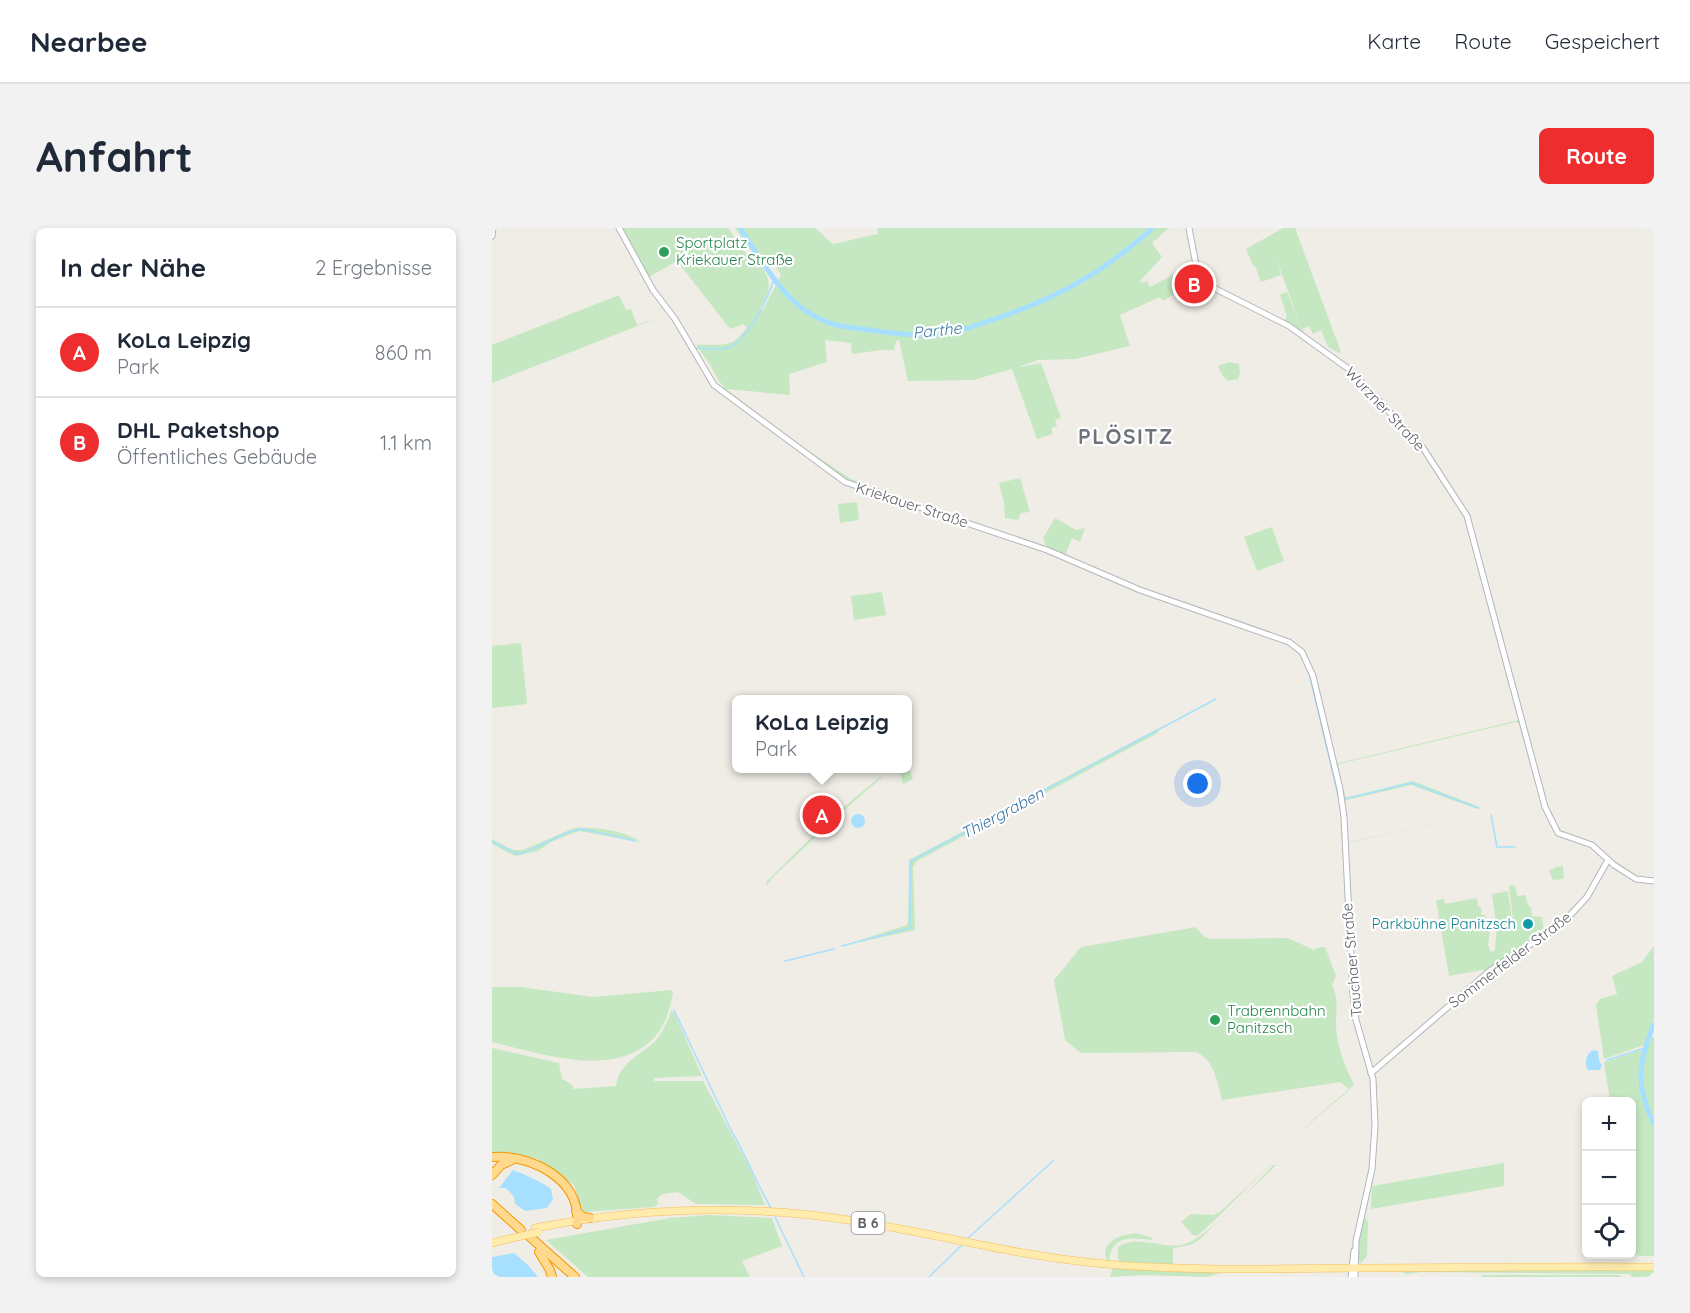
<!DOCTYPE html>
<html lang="de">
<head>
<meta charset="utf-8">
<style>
  :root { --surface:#fff; --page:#f2f2f3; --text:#1f2937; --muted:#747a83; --line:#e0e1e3; --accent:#ee2e2e }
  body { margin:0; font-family:Quicksand,sans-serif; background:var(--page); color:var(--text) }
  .controls { position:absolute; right:18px; bottom:18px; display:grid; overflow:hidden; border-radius:9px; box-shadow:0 3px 9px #0003 }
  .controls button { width:54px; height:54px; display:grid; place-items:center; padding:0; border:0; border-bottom:2px solid var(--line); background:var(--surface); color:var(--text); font:30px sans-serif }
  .you { position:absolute; left:706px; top:556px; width:21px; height:21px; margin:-15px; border:4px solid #fff; border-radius:50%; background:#1a73e8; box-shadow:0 0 0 9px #1a73e833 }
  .badge { display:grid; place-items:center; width:39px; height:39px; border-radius:50%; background:var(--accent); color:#fff; font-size:20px; font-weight:700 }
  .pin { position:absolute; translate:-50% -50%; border:3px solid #fff; box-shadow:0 2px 6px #0006 }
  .popup { position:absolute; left:240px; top:467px; width:180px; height:78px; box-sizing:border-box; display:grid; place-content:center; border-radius:9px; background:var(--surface); filter:drop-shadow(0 2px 4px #0005); font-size:20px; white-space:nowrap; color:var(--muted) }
  .popup b { font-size:22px; color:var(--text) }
  .popup::after { content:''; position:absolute; left:50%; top:100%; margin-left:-12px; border:12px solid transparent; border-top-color:var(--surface) }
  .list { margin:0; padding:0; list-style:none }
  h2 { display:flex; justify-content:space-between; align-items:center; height:78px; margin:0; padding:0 24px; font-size:26px }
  h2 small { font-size:20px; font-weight:400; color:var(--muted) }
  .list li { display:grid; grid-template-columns:39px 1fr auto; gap:18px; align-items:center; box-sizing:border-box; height:90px; padding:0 24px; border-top:2px solid var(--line) }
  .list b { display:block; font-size:22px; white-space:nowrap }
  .list p { margin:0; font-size:20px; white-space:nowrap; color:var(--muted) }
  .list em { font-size:20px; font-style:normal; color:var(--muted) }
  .icon { flex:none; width:33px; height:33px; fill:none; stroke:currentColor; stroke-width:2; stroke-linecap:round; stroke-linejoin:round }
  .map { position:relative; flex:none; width:1162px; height:1049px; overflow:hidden; border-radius:9px }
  header { display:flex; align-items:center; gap:36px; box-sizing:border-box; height:84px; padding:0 30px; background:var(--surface); border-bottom:2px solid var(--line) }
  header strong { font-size:28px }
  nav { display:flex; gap:33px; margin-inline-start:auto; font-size:21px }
  .intro { display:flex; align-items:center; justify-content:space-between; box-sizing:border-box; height:144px; padding:0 36px }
  h1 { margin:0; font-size:42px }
  .button { padding:15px 27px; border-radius:9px; background:var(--accent); color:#fff; font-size:21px; font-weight:700 }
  main { display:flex; gap:36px; padding:0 36px }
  aside { flex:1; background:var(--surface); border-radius:9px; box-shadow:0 3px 9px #0003 }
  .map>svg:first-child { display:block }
  .green { fill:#c5e8c2; fill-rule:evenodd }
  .water { fill:#a7e0ff }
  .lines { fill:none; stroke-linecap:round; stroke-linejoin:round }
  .stream { stroke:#a7e0ff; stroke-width:1.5 }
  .river { stroke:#a7e0ff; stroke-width:5 }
  .secondary-casing { stroke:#b2b6bb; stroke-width:7 }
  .primary-casing { stroke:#f5be5a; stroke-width:8 }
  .highway-casing { stroke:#f69600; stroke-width:10 }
  .secondary { stroke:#fff; stroke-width:5 }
  .primary { stroke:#ffebac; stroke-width:7 }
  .highway { stroke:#ffda8e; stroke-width:8 }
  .primary-bridge-casing { stroke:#f5be5a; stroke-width:8; stroke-linecap:butt }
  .primary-bridge { stroke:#ffebac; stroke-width:7 }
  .leisure-dot { fill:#2e9e5b; stroke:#fff; stroke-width:2 }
  .culture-dot { fill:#0f9aa8; stroke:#fff; stroke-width:2 }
  .labels { text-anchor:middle; stroke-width:4.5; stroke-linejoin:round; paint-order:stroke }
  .shield { fill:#fff; stroke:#8e9195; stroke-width:1.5 }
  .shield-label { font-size:14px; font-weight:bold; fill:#5e6267 }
  .leisure-label { font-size:15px; fill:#27864d; stroke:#fff; text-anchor:start }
  .street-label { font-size:15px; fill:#5e6267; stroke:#fff }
  .culture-label { font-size:15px; fill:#0d838f; stroke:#fff; text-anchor:end }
  .water-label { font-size:16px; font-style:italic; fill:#3b76a3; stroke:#fff }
  .district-label { font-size:21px; font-weight:bold; letter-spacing:1.5px; fill:#6e7479; stroke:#fff }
</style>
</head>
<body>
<header>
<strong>Nearbee</strong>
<nav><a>Karte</a><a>Route</a><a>Gespeichert</a></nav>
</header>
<div class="intro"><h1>Anfahrt</h1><a class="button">Route</a></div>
<main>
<aside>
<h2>In der Nähe<small>2 Ergebnisse</small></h2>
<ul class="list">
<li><span class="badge">A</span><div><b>KoLa Leipzig</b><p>Park</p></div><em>860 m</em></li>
<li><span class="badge">B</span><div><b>DHL Paketshop</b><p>Öffentliches Gebäude</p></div><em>1.1 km</em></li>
</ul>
</aside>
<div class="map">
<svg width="1162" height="1049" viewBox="0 0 1162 1049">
  <rect width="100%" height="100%" fill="#f0ede6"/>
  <g class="green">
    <path d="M 131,0 L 236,0 L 264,40 L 269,37 L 243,0 L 323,0 L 341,16 L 386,6 L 385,0 L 677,0 L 660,15 L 670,29 L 649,52 L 648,55 L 655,53 L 658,59 L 684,45 L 688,58 L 693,60 L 671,73 L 668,69 L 628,87 L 638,118 L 583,131 L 546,132 L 523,140 L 549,135 L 569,190 L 563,192 L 565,198 L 559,200 L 561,206 L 545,211 L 520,141 L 481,152 L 416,153 L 407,112 L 404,113 L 402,122 L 390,122 L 360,126 L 359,115 L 333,112 L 335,134 L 297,146 L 298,167 L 234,161 L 305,215 L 359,251 L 416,271 L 415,274 L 357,255 L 230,163 L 232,159 L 227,153 L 217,135 L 204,117 C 228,115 239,123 255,99 L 251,96 L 238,101 L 185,33 L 157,49 ZM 280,33 L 289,47 L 271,82 L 268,80 C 279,66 280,52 269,38 Z"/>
    <polygon points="791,0 803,0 849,124 847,125 836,119 829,102 821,106 817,98 810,101 812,103 809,105 789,92 793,92 795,88 788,67 795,64 810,102 784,30 789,47 769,54 763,38 761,38 754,21"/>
    <polygon points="127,67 134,82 139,81 145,97 166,90 0,155 0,117"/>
    <polygon points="737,134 747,136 748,144 746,151 736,153 730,147 726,138"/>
    <polygon points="528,250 538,284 529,285 526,292 513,290 512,275 507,255"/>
    <polygon points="365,274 367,292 348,295 346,276"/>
    <polygon points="563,290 584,302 593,300 588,314 580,310 573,328 555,320 551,310"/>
    <polygon points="780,299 792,333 765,343 752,309"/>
    <polygon points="390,364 394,387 362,392 359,368"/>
    <polygon points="29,415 35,476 0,480 0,418"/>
    <polygon points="1027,492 1028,496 1024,494 847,536 845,539 854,570 921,553 987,579 985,581 919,557 855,572 852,574 855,613 857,614 987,586 855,615 843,536"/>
    <polygon points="665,501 666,505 425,633 421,639 423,702 368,714 368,712 415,697 416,693 417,632"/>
    <polygon points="416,537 421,551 411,556 408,544 412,541 416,540"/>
    <polygon points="388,549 390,549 342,591 340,589"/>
    <path d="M 82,600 C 104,599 131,602 149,614 L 87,603 L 59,614 L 46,623 L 23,628 L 0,616 L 0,611 L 21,622 L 31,622 Z"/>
    <polygon points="325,604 327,606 283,647 274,658 275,653"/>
    <polygon points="1071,638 1072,651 1061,652 1057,643 1064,639"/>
    <polygon points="1023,657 1025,668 1033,667 1036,677 1039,679 1040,688 1050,689 1052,706 996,743 990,742 957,748 944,672 952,671 953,676 985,670 986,678 990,681 989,687 993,687 998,703 996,717 999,724 1003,722 1005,697 1021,693 1017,658"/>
    <polygon points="1016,663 1020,692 1004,695 1000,666"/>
    <path d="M 704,699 L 711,708 L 718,711 L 796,710 L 822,722 L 825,720 L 833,719 L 844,748 L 840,757 C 847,771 844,783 844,798 C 845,819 853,839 862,856 C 852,870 833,880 821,893 C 781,931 746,972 705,1008 L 701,1007 L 689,994 L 699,986 L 721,987 L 728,984 L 756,958 L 824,889 L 857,861 L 848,854 L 730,872 C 725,854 723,832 704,824 L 589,825 L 573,812 L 562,752 L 589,719 Z"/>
    <polygon points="1162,718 1162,791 1152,817 1112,831 1104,777 1108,771 1125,766 1120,748 1150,734"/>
    <path d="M 0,759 L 29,759 L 101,769 L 180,762 L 181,767 C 178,777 176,788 171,797 C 137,857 51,826 0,814 Z"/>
    <path d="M 179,783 L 182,784 L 210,848 L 162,850 L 162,853 L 211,853 L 259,942 L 273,977 L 204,976 L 186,964 L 171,966 L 165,970 L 166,976 L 162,979 L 92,984 L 88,978 L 82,957 L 46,931 L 21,926 L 0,925 L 0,820 L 67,835 L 70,851 L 79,856 L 82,861 L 124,858 C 126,837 146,828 160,816 C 170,807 175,795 179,783 Z"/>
    <path d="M 1160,809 L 1162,809 L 1162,892 C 1148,862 1146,840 1160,809 Z"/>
    <polygon points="1150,822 1147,843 1149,869 1162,899 1162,1028 1147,1028 1141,1025 1140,1018 1140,874 1118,873 1112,834"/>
    <polygon points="1012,935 1012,958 879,981 880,958"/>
    <path d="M 781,937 L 784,937 L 707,1012 L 698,1017 L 681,1020 L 681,1036 L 630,1034 L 626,1032 L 626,1019 C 644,1006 670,1021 690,1017 C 713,1013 764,956 781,937 Z"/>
    <polygon points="217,987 280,990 290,1018 250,1033 258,1049 96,1049 54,1012 178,990"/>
    <path d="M 874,989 L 876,995 L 875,1028 L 868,1036 C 862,1022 868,1002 874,989 Z"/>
    <path d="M 644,1005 L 661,1010 L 660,1012 C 640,1010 620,1006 617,1033 L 614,1031 L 613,1022 C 619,1009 631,1007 644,1005 Z"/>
    <polygon points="621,1039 728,1042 728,1045 715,1049 651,1047 618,1049"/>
    <polygon points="1162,1041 1162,1049 1140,1049 1138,1046 931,1044 913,1046 907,1042"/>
    <polygon points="990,1047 1126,1047 1130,1049 990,1049"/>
  </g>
  <g class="water">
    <circle cx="366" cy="593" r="7"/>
    <path d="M 1101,822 L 1106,823 L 1107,832 L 1110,838 L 1108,842 L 1096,842 C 1092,836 1094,825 1101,822 Z"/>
    <path d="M 21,942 C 34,947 48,953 59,961 L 61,971 L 55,980 L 33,983 L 23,976 L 22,969 L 14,960 L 7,960 Z"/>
    <polygon points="22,1025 36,1037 46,1049 0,1049 0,1029"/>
  </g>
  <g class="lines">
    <g class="stream">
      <path d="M 204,120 C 215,120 227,123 238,119 C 255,112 277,69 282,51"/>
      <polyline points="817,445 846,567"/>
      <polyline points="852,571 919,555 987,580"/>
      <polyline points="999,587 1005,619 1023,619"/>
      <polyline points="0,614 26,626 34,624 74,605 90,601 143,613"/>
      <polyline points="350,718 418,700 419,633 724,471"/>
      <polyline points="293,733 342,721"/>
      <path d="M 182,782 L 239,902 C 254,927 264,955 279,980"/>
      <polyline points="1115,832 1153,820"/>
      <polyline points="282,987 312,1049"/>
      <polyline points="476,1010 562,932"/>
      <polyline points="437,1049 471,1016"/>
    </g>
    <g class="river">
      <path d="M 248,0 C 274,39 298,88 349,98 C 388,103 427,112 466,103 C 528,84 581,64 632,24 C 641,16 652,9 660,0"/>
      <path d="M 1162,796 C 1146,835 1143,858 1162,896"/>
    </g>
    <g class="secondary-casing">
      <g id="secondary">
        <polyline points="127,0 161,62 183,91 222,157 353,254 555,322 648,362 797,414 810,424 821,448 848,561 852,589 861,767 864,792 881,851 883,898 880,941 864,1013 863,1049"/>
        <polyline points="697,0 705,42 714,56 797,98 858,142 931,220 975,288 1053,579 1066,605 1100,617 1122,637 1144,651 1162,653"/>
        <polyline points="0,8 1,0"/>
        <polyline points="879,845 999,742 1070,696 1095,669 1116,632"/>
        <polyline points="859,1049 862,1023"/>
      </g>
    </g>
    <g class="primary-casing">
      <g id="primary">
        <path d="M 43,1000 C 149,979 257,976 363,993 C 447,1006 529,1029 614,1036 C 695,1043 776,1041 857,1040 C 958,1040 1060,1038 1162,1039"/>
        <polyline points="0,1015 16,1011"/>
      </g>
    </g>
    <g class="highway-casing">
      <g id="highway">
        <path d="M 0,929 C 38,926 90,951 85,996"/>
        <polyline points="0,947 9,937 20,932"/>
        <polyline points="0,976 29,1002"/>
        <polyline points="84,983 91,989 98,990"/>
        <polyline points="37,1008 83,1049"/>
        <polyline points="47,1024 58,1042 60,1049"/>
      </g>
    </g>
    <use href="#secondary" class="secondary"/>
    <use href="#primary" class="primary"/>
    <use href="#highway" class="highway"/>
    <g class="primary-bridge-casing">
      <polyline id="primary-bridge" points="16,1011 47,1004"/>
    </g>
    <use href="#primary-bridge" class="primary-bridge"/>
  </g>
  <g class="leisure-dot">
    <circle cx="172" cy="24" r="6"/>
    <circle cx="723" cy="792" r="6"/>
  </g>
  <circle class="culture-dot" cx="1036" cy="696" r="6"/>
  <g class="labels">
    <rect class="shield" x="359.5" y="984" width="33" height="22" rx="4.5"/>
    <g class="shield-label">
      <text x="376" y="1000">B 6</text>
    </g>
    <g class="leisure-label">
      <text x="184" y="20">Sportplatz<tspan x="184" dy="17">Kriekauer Straße</tspan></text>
      <text x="735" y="788">Trabrennbahn<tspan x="735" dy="17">Panitzsch</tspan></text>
    </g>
    <g class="street-label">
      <text transform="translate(893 181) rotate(47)" y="5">Wurzner Straße</text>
      <text transform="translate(420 277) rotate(18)" y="5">Kriekauer Straße</text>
      <text transform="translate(860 732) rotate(-95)" y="5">Tauchaer Straße</text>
      <text transform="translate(1018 732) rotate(-37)" y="5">Sommerfelder Straße</text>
    </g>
    <g class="culture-label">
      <text x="1024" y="701">Parkbühne Panitzsch</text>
    </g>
    <g class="water-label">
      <text transform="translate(445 102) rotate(-6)" y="6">Parthe</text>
      <text transform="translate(510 585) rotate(-28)" y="6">Thiergraben</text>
    </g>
    <g class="district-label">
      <text x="634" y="216">PLÖSITZ</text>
    </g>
  </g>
</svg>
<div class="controls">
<button>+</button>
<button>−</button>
<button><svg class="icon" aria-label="locate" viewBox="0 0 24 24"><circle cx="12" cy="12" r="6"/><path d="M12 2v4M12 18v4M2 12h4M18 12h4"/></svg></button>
</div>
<div class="you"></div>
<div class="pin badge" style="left:330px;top:587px">A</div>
<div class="popup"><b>KoLa Leipzig</b>Park</div>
<div class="pin badge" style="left:702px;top:56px">B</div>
</div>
</main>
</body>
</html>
